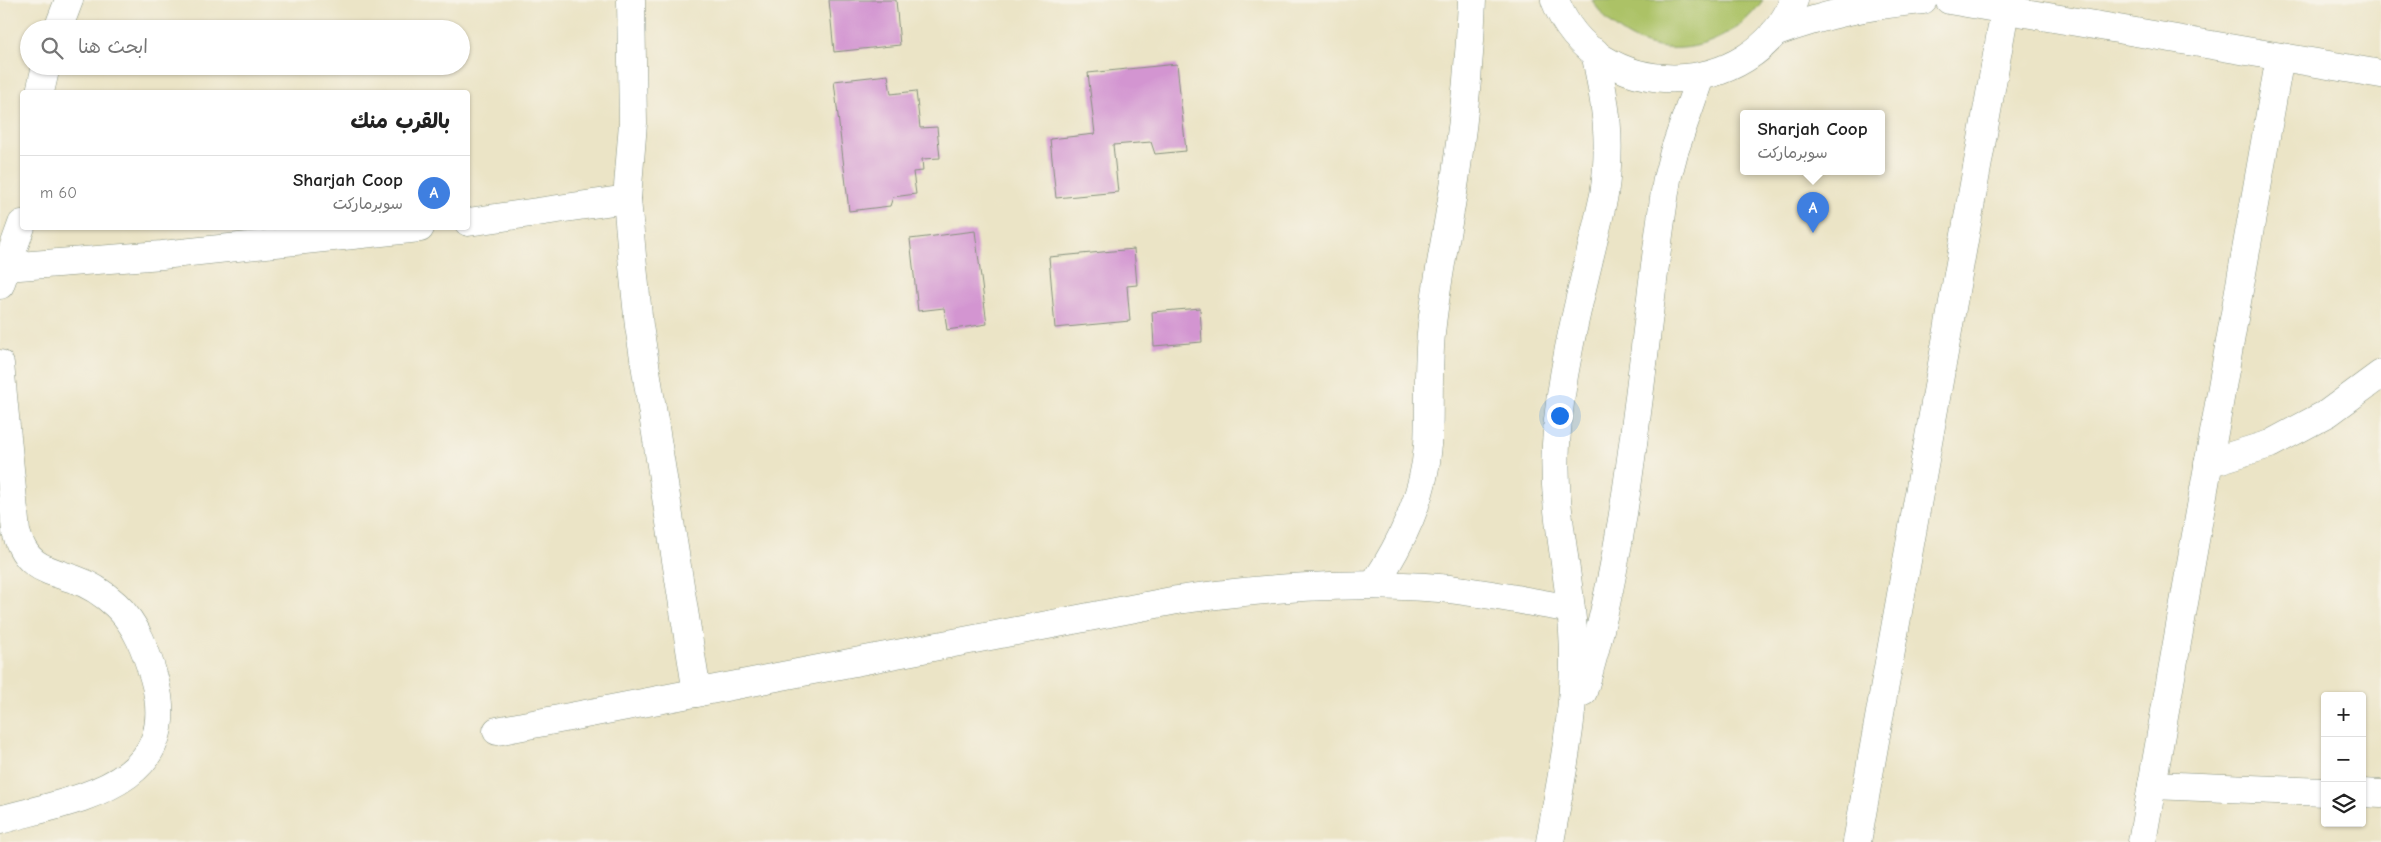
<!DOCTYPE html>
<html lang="ar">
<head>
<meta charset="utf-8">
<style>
  :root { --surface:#fff; --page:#f2f2f2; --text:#222; --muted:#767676; --line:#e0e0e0; --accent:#db2777 }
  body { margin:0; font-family:"Comic Neue","Playpen Sans Arabic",sans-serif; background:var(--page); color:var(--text); direction:rtl }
  .controls { position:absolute; right:15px; bottom:15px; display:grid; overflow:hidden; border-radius:5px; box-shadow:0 1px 4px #0004 }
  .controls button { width:45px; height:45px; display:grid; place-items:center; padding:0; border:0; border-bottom:1px solid var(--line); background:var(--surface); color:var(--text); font:25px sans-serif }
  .you { position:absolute; left:1559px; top:415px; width:18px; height:18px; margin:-12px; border:4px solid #fff; border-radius:50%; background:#1a73e8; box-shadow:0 0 0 8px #1a73e833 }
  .badge { display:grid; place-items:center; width:32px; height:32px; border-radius:50%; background:var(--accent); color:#fff; font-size:16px; font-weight:700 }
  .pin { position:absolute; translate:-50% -41px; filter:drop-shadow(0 1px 2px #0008) }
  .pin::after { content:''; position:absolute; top:26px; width:18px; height:15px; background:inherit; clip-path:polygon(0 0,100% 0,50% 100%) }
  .popup { position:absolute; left:1740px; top:110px; width:145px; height:65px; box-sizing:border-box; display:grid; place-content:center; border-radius:5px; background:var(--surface); filter:drop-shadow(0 1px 4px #0005); font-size:16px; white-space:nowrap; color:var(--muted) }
  .popup b { font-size:19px; color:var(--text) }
  .popup::after { content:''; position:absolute; left:50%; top:100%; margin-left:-10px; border:10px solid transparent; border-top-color:var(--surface) }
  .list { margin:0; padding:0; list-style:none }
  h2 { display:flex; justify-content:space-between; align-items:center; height:65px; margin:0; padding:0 20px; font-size:21px }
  h2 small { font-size:16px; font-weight:400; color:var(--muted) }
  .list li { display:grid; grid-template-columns:32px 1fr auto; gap:15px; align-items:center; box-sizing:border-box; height:75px; padding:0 20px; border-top:1px solid var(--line) }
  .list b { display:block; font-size:19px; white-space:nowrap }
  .list p { margin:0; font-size:16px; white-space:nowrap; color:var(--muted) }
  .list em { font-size:16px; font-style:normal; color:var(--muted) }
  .icon { flex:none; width:28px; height:28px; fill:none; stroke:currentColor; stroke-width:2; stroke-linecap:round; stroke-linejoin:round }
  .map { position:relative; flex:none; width:2381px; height:842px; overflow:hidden; direction:ltr }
  .search { position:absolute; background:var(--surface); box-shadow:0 1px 4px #0004; left:20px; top:20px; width:450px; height:55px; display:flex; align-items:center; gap:12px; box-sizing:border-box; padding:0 18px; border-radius:28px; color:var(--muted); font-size:19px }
  .panel { position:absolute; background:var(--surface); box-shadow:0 1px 4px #0004; left:20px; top:90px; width:450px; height:140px; border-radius:5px; direction:rtl }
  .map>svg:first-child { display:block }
  .green { fill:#acc266; stroke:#66804d }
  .building { fill:#d395d1 }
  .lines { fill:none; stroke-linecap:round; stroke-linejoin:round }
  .minor-casing { stroke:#85907d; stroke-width:29 }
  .tertiary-casing { stroke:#85907d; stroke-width:29 }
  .minor { stroke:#fff; stroke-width:28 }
  .tertiary { stroke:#fff; stroke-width:28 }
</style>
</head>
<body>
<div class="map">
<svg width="2381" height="842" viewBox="0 0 2381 842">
  <rect width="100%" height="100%" fill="#f7f3e8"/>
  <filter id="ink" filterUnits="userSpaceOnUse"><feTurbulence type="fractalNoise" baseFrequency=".02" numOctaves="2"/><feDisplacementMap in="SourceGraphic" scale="10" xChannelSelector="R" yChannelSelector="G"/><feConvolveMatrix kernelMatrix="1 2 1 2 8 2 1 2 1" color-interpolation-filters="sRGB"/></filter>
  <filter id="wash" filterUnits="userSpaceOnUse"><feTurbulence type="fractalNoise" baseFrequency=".0096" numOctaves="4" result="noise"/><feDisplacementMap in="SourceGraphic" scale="20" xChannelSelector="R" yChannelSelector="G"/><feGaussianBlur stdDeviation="1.12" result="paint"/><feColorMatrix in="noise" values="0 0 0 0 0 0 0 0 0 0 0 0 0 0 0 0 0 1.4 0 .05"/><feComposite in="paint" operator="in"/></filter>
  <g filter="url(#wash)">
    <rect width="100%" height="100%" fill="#ebe4c6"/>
    <path class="green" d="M 1592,0 L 1763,0 C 1719,62 1633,67 1592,0 Z"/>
    <g id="blocks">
      <g class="building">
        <polygon points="829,0 896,0 900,45 834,52"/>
        <polygon points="1177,64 1186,151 1155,154 1151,142 1113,145 1118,192 1056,198 1050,139 1095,134 1088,73"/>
        <polygon points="888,75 891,94 916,91 920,128 937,127 940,158 922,159 923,171 913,172 916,194 893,197 890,206 849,211 834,81"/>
        <polygon points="975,231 987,324 947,330 944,308 918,311 910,239"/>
        <polygon points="1134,249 1137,285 1127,286 1130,321 1055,328 1049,257"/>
        <polygon points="1200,308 1202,342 1154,346 1152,312"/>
      </g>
    </g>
  </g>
  <g filter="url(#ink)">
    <use href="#blocks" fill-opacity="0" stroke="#85907d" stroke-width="1"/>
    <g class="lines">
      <g class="minor-casing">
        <g id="minor">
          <polyline points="631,0 633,123 627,199 632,256 639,326 697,693"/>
          <polyline points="58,29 69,0"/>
          <polyline points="40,92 46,66"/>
          <polyline points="468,222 627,199"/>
          <polyline points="6,267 162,255 420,228"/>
          <polyline points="0,285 22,224"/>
          <path d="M 0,364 L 16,532 C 26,567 44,569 74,579 C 89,584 104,594 116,605 C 137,625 146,651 154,678 C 185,787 74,799 0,820"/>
          <polyline points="2208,463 2270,444 2328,413 2381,374"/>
          <path d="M 1374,585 C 1402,542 1424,497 1428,445 C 1430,405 1427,364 1432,324 C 1438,271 1450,219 1457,166 C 1465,111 1470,56 1472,0"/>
          <path d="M 497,731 L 1177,600 C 1264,588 1350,581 1439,588 C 1483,592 1527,601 1570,609"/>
          <polyline points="2152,785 2325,792"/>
          <polyline points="2362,793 2381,794"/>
          <polyline points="1857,842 2005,10"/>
          <polyline points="2142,842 2280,57"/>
        </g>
      </g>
      <g class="tertiary-casing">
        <g id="tertiary">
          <path d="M 1555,0 C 1595,106 1753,103 1794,0"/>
          <polyline points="1949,0 2381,74"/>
          <path d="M 1774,33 C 1827,14 1867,5 1923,0"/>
          <path d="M 1583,692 C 1634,526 1640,350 1667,179 L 1674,152 L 1700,77"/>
          <path d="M 1550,842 C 1562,773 1578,703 1573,632 C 1569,568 1552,510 1556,444 C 1561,360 1586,277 1604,195 C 1612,141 1606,105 1595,52"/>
        </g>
      </g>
      <use href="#minor" class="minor"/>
      <use href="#tertiary" class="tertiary"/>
    </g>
  </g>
</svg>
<div class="controls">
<button>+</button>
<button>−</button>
<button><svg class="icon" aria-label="layers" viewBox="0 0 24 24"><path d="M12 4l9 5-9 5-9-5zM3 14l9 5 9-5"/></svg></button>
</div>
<div class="you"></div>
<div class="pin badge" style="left:1813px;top:233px;background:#3f7fe0">A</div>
<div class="popup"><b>Sharjah Coop</b>سوبرماركت</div>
<div class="search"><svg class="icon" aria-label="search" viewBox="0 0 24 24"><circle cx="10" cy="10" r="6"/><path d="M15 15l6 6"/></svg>ابحث هنا</div>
<section class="panel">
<h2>بالقرب منك<small></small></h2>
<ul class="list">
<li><span class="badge" style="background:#3f7fe0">A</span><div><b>Sharjah Coop</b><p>سوبرماركت</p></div><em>60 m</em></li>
</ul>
</section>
</div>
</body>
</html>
